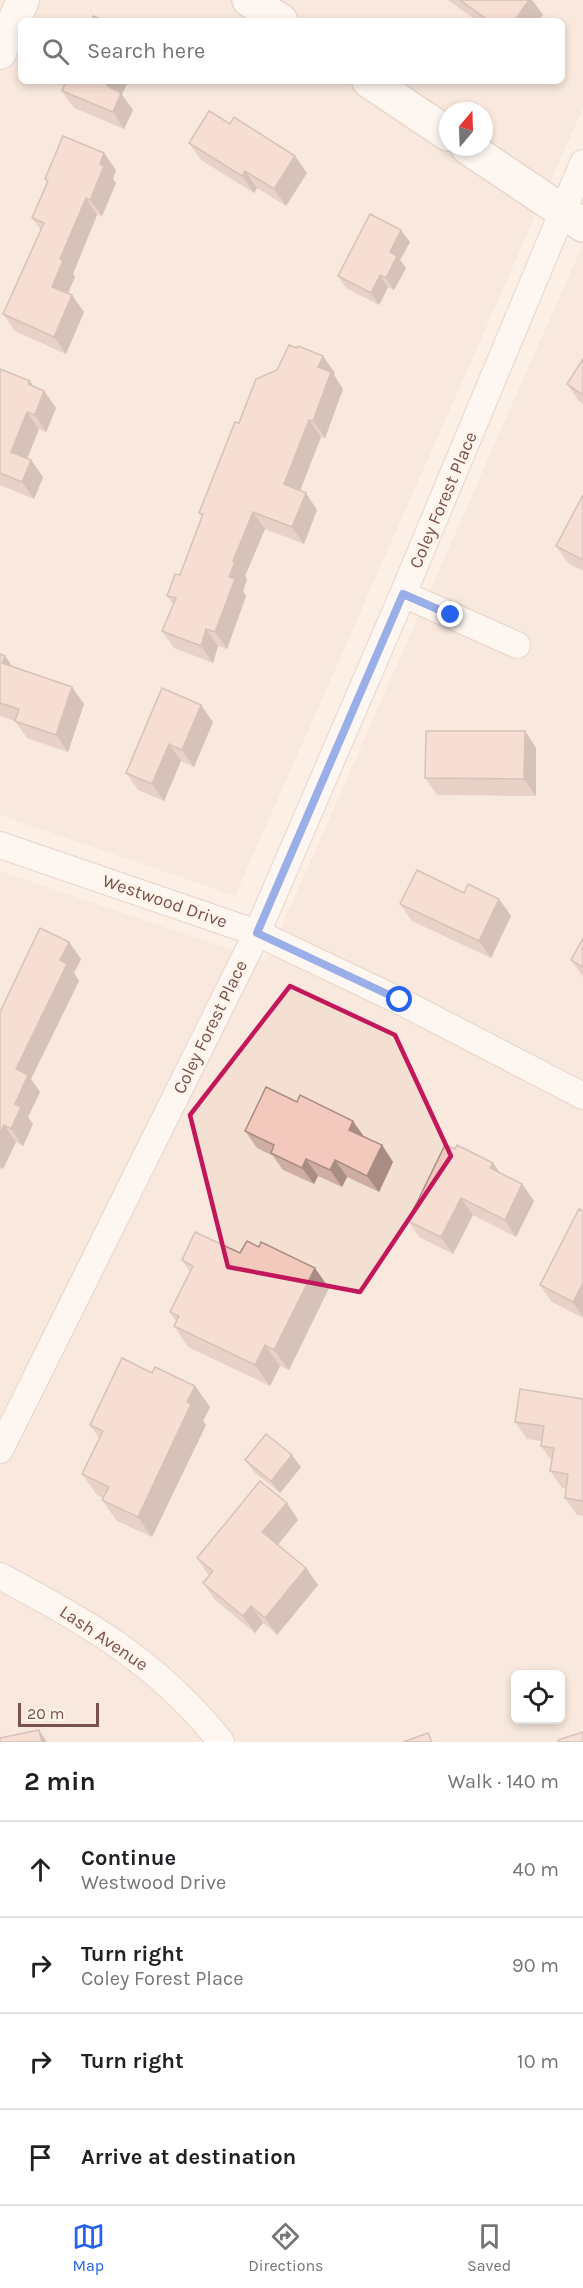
<!DOCTYPE html>
<html lang="en">
<head>
<meta charset="utf-8">
<style>
  :root { --surface:#fff; --page:#f6f6f6; --text:#202124; --muted:#757577; --line:#e0e0e0; --accent:#2563eb }
  body { margin:0; font-family:Karla,sans-serif; background:var(--page); color:var(--text) }
  .controls { position:absolute; right:18px; bottom:18px; display:grid; overflow:hidden; border-radius:9px; box-shadow:0 3px 9px #0003 }
  .controls button { width:54px; height:54px; display:grid; place-items:center; padding:0; border:0; border-bottom:2px solid var(--line); background:var(--surface); color:var(--text); font:30px sans-serif }
  .compass { position:absolute; left:439px; top:102px; width:54px; height:54px; border-radius:50%; background:var(--surface); box-shadow:0 3px 9px #0003; rotate:19deg }
  .scale { position:absolute; left:18px; bottom:15px; width:81px; box-sizing:border-box; padding-left:6px; border:3px solid #76524a; border-top:0; font-size:16px; line-height:21px; white-space:nowrap; color:#76524a; -webkit-text-stroke:4px #fff4eb; paint-order:stroke }
  .stop { position:absolute; width:18px; height:18px; margin:-14px; border:4px solid #2563eb; border-radius:50%; background:#fff }
  .stop.end { background:#2563eb; border-color:#fff; box-shadow:0 2px 6px #0008 }
  .list { margin:0; padding:0; list-style:none }
  h2 { display:flex; justify-content:space-between; align-items:center; height:78px; margin:0; padding:0 24px; font-size:26px }
  h2 small { font-size:20px; font-weight:400; color:var(--muted) }
  .list li { display:grid; grid-template-columns:39px 1fr auto; gap:18px; align-items:center; box-sizing:border-box; height:96px; padding:0 24px; border-top:2px solid var(--line) }
  .list b { display:block; font-size:22px; white-space:nowrap }
  .list p { margin:0; font-size:20px; white-space:nowrap; color:var(--muted) }
  .list em { font-size:20px; font-style:normal; color:var(--muted) }
  .icon { flex:none; width:33px; height:33px; fill:none; stroke:currentColor; stroke-width:2; stroke-linecap:round; stroke-linejoin:round }
  .map { position:relative; flex:none; width:583px; height:1742px; overflow:hidden }
  .search { position:absolute; background:var(--surface); box-shadow:0 3px 9px #0003; left:18px; right:18px; top:18px; height:66px; display:flex; align-items:center; gap:15px; box-sizing:border-box; padding:0 21px; border-radius:9px; color:var(--muted); font-size:22px }
  .sheet { height:462px; background:var(--surface) }
  nav { display:flex; justify-content:space-around; align-items:center; box-sizing:border-box; height:84px; border-top:2px solid var(--line); background:var(--surface); font-size:16px; color:var(--muted) }
  nav a { display:grid; justify-items:center; gap:3px }
  nav .on { color:var(--accent) }
  .map>svg:first-child { display:block }
  .residential { fill:#f4e0d3; fill-rule:evenodd }
  .lines { fill:none; stroke-linecap:round; stroke-linejoin:round }
  .minor-casing { stroke:#d0b8ae; stroke-width:28 }
  .tertiary-casing { stroke:#d0b8ae; stroke-width:34 }
  .secondary-casing { stroke:#d3b6ab; stroke-width:36 }
  .minor { stroke:#fff; stroke-width:26 }
  .tertiary { stroke:#fff; stroke-width:32 }
  .secondary { stroke:#fff; stroke-width:33 }
  .wall { fill:#d0ada2 }
  .shaded-wall { fill:#a98d84 }
  .building { fill:#f2c9bc; stroke:#a98d84; stroke-width:1.5 }
  .route { stroke:#2563eb; stroke-width:8 }
  .marked { fill:none; stroke:#c2185b; stroke-width:4.5; stroke-linejoin:round }
  .labels { text-anchor:middle; stroke-width:5; stroke-linejoin:round; paint-order:stroke }
  .street-label { font-size:18px; fill:#76524a; stroke:#fff4eb }
</style>
</head>
<body>
<div class="map">
<svg width="583" height="1742" viewBox="0 0 583 1742">
  <rect width="100%" height="100%" fill="#fcefe5"/>
  <g class="residential">
    <path d="M 0,0 L 583,0 L 583,108 L 235,896 L 0,815 ZM 21,21 L 562,21 L 562,81 L 21,81 ZM 448,111 L 484,111 L 484,147 L 448,147 Z"/>
    <path d="M 583,244 L 583,1742 L 0,1742 L 0,871 L 266,962 ZM 516,1674 L 560,1674 L 560,1720 L 516,1720 Z"/>
  </g>
  <g class="lines">
    <g class="minor-casing">
      <g id="minor">
        <polyline points="403,594 517,645"/>
        <polyline points="0,845 257,933 400,1001 583,1096"/>
        <polyline points="0,1450 257,933 403,594 583,163"/>
        <path d="M 0,1576 C 87,1622 159,1663 221,1742"/>
      </g>
    </g>
    <g class="tertiary-casing">
      <polyline id="tertiary" points="0,53 23,0"/>
    </g>
    <g class="secondary-casing">
      <g id="secondary">
        <polyline points="249,0 281,21"/>
        <polyline points="369,81 448,134"/>
        <polyline points="467,147 583,225"/>
      </g>
    </g>
    <use href="#minor" class="minor"/>
    <use href="#tertiary" class="tertiary"/>
    <use href="#secondary" class="secondary"/>
  </g>
  <g class="wall">
    <polygon points="448,0 532,0 543,15 538,21 477,21"/>
    <polygon points="62,91 122,95 133,110 124,129 74,108"/>
    <polygon points="230,124 307,173 286,206 257,188 254,193 201,160 189,143"/>
    <polygon points="116,170 113,179 116,183 102,216 97,215 73,274 75,277 68,294 84,312 66,354 15,331 3,314 41,230 32,218 47,182 45,179"/>
    <polygon points="410,242 400,260 406,268 394,290 388,287 379,305 346,288 338,276"/>
    <polygon points="297,348 323,356 335,373 334,375 343,389 325,438 321,437 300,490 317,510 304,544 265,529 245,576 247,579 243,591 246,596 227,649 218,646 213,663 174,648 162,631 173,604 167,596 180,575 202,517 199,513 239,423 277,370"/>
    <polygon points="583,359 583,404 579,401 567,384"/>
    <polygon points="0,369 30,381 33,386 44,391 56,408 46,432 39,429 27,459 31,460 43,477 34,499 0,485"/>
    <polygon points="583,495 583,571 568,563 556,546"/>
    <polygon points="0,654 5,656 12,666 72,687 84,704 68,752 27,738 15,721 0,716"/>
    <polygon points="162,688 213,722 194,767 181,761 164,801 138,790 126,773"/>
    <polygon points="525,731 536,748 536,796 437,795 425,778"/>
    <polygon points="464,893 499,899 511,916 491,958 412,921 400,904"/>
    <polygon points="583,938 583,977 571,960"/>
    <polygon points="69,942 81,959 74,973 79,981 31,1079 40,1092 28,1117 33,1124 23,1146 16,1142 3,1169 0,1168 0,1012"/>
    <polygon points="245,1131 364,1137 382,1145 393,1162 379,1192 347,1177 342,1187 318,1176 314,1184 283,1170 273,1156 257,1148"/>
    <polygon points="500,1173 522,1184 534,1201 516,1237 473,1215 453,1254 419,1237 408,1221"/>
    <polygon points="583,1211 583,1318 552,1302 540,1285"/>
    <polygon points="240,1253 329,1288 289,1370 280,1366 270,1386 188,1347 174,1326 176,1321 170,1312 190,1272 182,1260"/>
    <polygon points="152,1373 195,1386 210,1407 203,1421 206,1425 152,1537 117,1521 102,1500 103,1498 97,1495 82,1474 99,1438 90,1425"/>
    <polygon points="583,1399 583,1516 577,1515 565,1498 566,1488 562,1488 550,1471 552,1461 541,1446 542,1441 527,1439 515,1422"/>
    <polygon points="245,1460 301,1467 280,1493 254,1472"/>
    <polygon points="298,1520 278,1545 306,1568 318,1585 277,1635 263,1623 255,1633 215,1600 203,1583 209,1576 197,1558"/>
  </g>
  <g class="shaded-wall">
    <polygon points="529,0 532,0 543,15 538,21 514,21"/>
    <polygon points="109,81 128,81 122,95 133,110 124,129 113,112 107,86"/>
    <polygon points="104,153 116,170 113,179 116,183 102,216 90,200 100,164"/>
    <polygon points="295,156 307,173 286,206 274,189"/>
    <polygon points="245,171 257,188 254,193 242,176"/>
    <polygon points="86,198 97,215 73,274 75,277 63,303 52,287 60,259"/>
    <polygon points="401,230 410,242 400,260 406,268 394,290 386,278 390,252"/>
    <polygon points="380,275 388,287 379,305 371,293"/>
    <polygon points="72,295 84,312 66,354 54,337"/>
    <polygon points="323,356 335,373 334,375 343,389 325,438 313,421 318,367"/>
    <polygon points="30,381 41,398 44,391 56,408 46,432 35,415 28,384"/>
    <polygon points="27,412 39,429 23,469 11,452"/>
    <polygon points="309,420 321,437 296,501 284,484"/>
    <polygon points="31,460 43,477 34,499 22,482"/>
    <polygon points="306,493 317,510 304,544 292,527"/>
    <polygon points="253,512 265,529 245,576 247,579 243,591 246,596 227,649 215,632 233,561"/>
    <polygon points="206,629 218,646 213,663 201,646"/>
    <polygon points="5,656 17,673 2,663"/>
    <polygon points="72,687 84,704 68,752 56,735"/>
    <polygon points="201,705 213,722 194,767 182,750"/>
    <polygon points="525,731 536,748 536,796 524,779"/>
    <polygon points="169,744 181,761 164,801 152,784"/>
    <polygon points="499,899 511,916 491,958 479,941"/>
    <polygon points="69,942 81,959 74,973 79,981 31,1079 40,1092 28,1117 33,1124 23,1146 11,1129 15,1104 16,1069 60,960"/>
    <polygon points="353,1121 365,1138 349,1130"/>
    <polygon points="4,1125 16,1142 3,1169 0,1165 0,1133"/>
    <polygon points="382,1145 393,1162 379,1192 367,1176"/>
    <polygon points="306,1159 318,1176 314,1184 302,1168"/>
    <polygon points="335,1160 347,1177 342,1187 330,1170"/>
    <polygon points="493,1163 505,1180 490,1168"/>
    <polygon points="522,1184 534,1201 516,1237 505,1220"/>
    <polygon points="461,1198 473,1215 453,1254 441,1237"/>
    <polygon points="315,1268 329,1288 289,1370 274,1350"/>
    <polygon points="583,1283 583,1317 573,1302"/>
    <polygon points="265,1345 280,1366 270,1386 255,1365"/>
    <polygon points="195,1386 210,1407 203,1421 206,1425 152,1537 138,1517"/>
    <polygon points="292,1455 301,1467 280,1493 271,1481"/>
    <polygon points="287,1503 298,1520 274,1549 262,1532"/>
    <polygon points="306,1568 318,1585 277,1635 265,1618"/>
    <polygon points="251,1606 263,1623 255,1633 243,1616"/>
    <polygon points="39,1730 47,1742 42,1742"/>
  </g>
  <g class="building">
    <polygon points="460,0 529,0 514,21 489,21"/>
    <polygon points="93,16 105,21 91,21"/>
    <polygon points="66,81 109,81 107,86 121,93 113,112 62,91"/>
    <polygon points="209,111 230,124 234,117 295,156 274,189 245,171 242,176 189,143"/>
    <polygon points="63,136 104,153 100,164 104,166 90,200 86,198 60,259 63,260 52,287 72,295 54,337 3,314 44,223 32,218 48,181 45,179"/>
    <polygon points="370,214 401,230 390,252 397,256 386,278 380,275 371,293 338,276"/>
    <polygon points="289,345 297,348 298,346 323,356 318,367 331,372 313,421 309,420 284,484 306,493 292,527 253,512 233,561 235,562 229,577 235,579 215,632 206,629 201,646 162,631 176,598 167,596 175,574 180,575 203,514 199,513 235,422 239,423 256,379 277,370"/>
    <polygon points="583,359 583,395 567,384"/>
    <polygon points="0,369 30,381 28,384 44,391 35,415 27,412 11,452 31,460 22,482 0,473"/>
    <polygon points="583,495 583,560 556,546"/>
    <polygon points="0,654 5,656 2,663 72,687 56,735 15,721 19,709 0,703"/>
    <polygon points="162,688 201,705 182,750 169,744 152,784 126,773"/>
    <polygon points="426,731 525,731 524,779 425,778"/>
    <polygon points="417,870 464,893 468,884 499,899 479,941 400,904"/>
    <polygon points="40,928 69,942 60,960 67,964 16,1069 28,1075 15,1104 21,1107 11,1129 4,1125 0,1133 0,1012"/>
    <polygon points="583,938 583,967 571,960"/>
    <polygon points="266,1087 297,1102 300,1095 353,1121 349,1130 382,1145 367,1176 335,1160 330,1170 306,1159 302,1168 271,1153 274,1145 245,1131"/>
    <polygon points="445,1145 455,1149 457,1145 493,1163 490,1168 522,1184 505,1220 461,1198 441,1237 408,1221"/>
    <polygon points="579,1209 583,1211 583,1283 573,1302 540,1285"/>
    <polygon points="195,1232 240,1253 247,1241 259,1247 261,1242 315,1268 274,1350 265,1345 255,1365 174,1326 179,1316 170,1312 193,1266 182,1260"/>
    <polygon points="122,1358 152,1373 155,1367 195,1386 187,1402 191,1404 138,1517 102,1500 109,1487 82,1474 103,1431 90,1425"/>
    <polygon points="520,1389 583,1399 583,1501 565,1498 568,1474 550,1471 554,1448 541,1446 544,1426 515,1422"/>
    <polygon points="266,1434 292,1455 271,1481 245,1460"/>
    <polygon points="260,1481 287,1503 262,1532 306,1568 265,1618 251,1606 243,1616 203,1583 213,1571 197,1558"/>
    <polygon points="39,1730 42,1742 0,1742 0,1738"/>
    <polygon points="583,1732 583,1742 558,1742 558,1740"/>
    <polygon points="428,1733 432,1742 403,1742"/>
  </g>
  <g class="lines">
    <polyline class="route" points="400,1000 257,933 403,594 451,615"/>
  </g>
  <path d="M0 0H583V1742H0ZM 290,986 L 395,1035 L 451,1156 L 360,1292 L 228,1267 L 190,1115 Z" fill="#fcefe5" fill-opacity=".55" fill-rule="evenodd"/>
  <path class="marked" d="M 290,986 L 395,1035 L 451,1156 L 360,1292 L 228,1267 L 190,1115 Z"/>
  <g class="labels">
    <g class="street-label">
      <text transform="translate(443 500) rotate(-67)" y="6">Coley Forest Place</text>
      <text transform="translate(165 901) rotate(19)" y="6">Westwood Drive</text>
      <text transform="translate(210 1027) rotate(-64)" y="6">Coley Forest Place</text>
      <text transform="translate(104 1638) rotate(34)" y="6">Lash Avenue</text>
    </g>
  </g>
</svg>
<div class="controls">
<button><svg class="icon" aria-label="locate" viewBox="0 0 24 24"><circle cx="12" cy="12" r="6"/><path d="M12 2v4M12 18v4M2 12h4M18 12h4"/></svg></button>
</div>
<svg class="compass" viewBox="-18 -18 36 36"><path d="M0-13l5 13h-10z" fill="#e53935"/><path d="M0 13l5-13h-10z" fill="#757577"/></svg>
<div class="scale">20 m</div>
<div class="stop" style="left:400px;top:1000px"></div>
<div class="stop end" style="left:451px;top:615px"></div>
<div class="search"><svg class="icon" aria-label="search" viewBox="0 0 24 24"><circle cx="10" cy="10" r="6"/><path d="M15 15l6 6"/></svg>Search here</div>
</div>
<section class="sheet">
<h2>2 min<small>Walk · 140 m</small></h2>
<ul class="list">
<li><svg class="icon" aria-label="ahead" viewBox="0 0 24 24"><path d="M12 20V5M6 11l6-6 6 6"/></svg><div><b>Continue</b><p>Westwood Drive</p></div><em>40 m</em></li>
<li><svg class="icon" aria-label="right" viewBox="0 0 24 24"><path d="M7 20v-9h11M14 6l5 5-5 5"/></svg><div><b>Turn right</b><p>Coley Forest Place</p></div><em>90 m</em></li>
<li><svg class="icon" aria-label="right" viewBox="0 0 24 24"><path d="M7 20v-9h11M14 6l5 5-5 5"/></svg><div><b>Turn right</b></div><em>10 m</em></li>
<li><svg class="icon" aria-label="arrive" viewBox="0 0 24 24"><path d="M6 21V4h12l-3 4 3 4H6"/></svg><div><b>Arrive at destination</b></div></li>
</ul>
</section>
<nav>
<a class="on"><svg class="icon" aria-label="map" viewBox="0 0 24 24"><path d="M3 6l6-2 6 2 6-2v14l-6 2-6-2-6 2zM9 4v14M15 6v14"/></svg>Map</a>
<a><svg class="icon" aria-label="directions" viewBox="0 0 24 24"><path d="M12 3l9 9-9 9-9-9zM9 14v-3h6M13 9l2 2-2 2"/></svg>Directions</a>
<a><svg class="icon" aria-label="saved" viewBox="0 0 24 24"><path d="M7 4h10v16l-5-4-5 4z"/></svg>Saved</a>
</nav>
</body>
</html>
